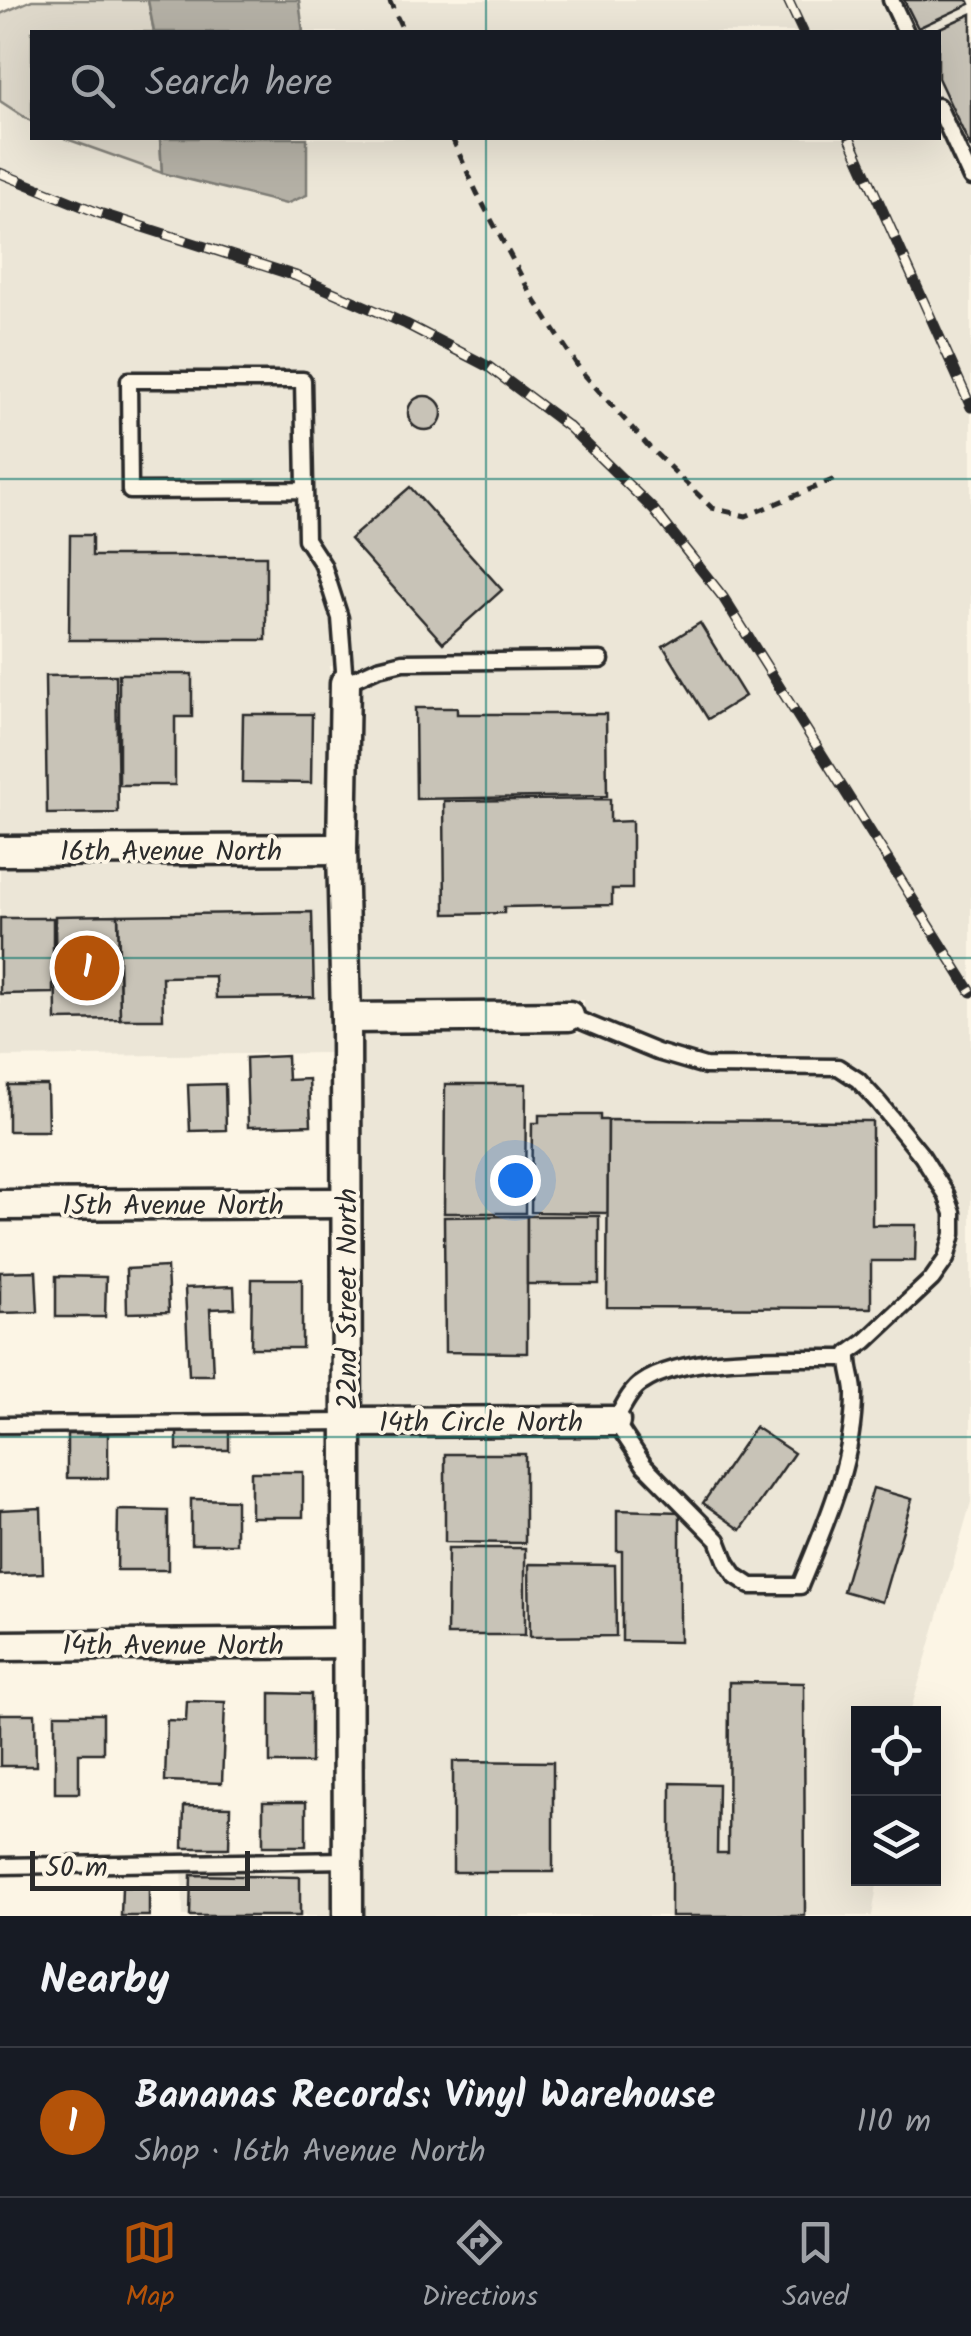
<!DOCTYPE html>
<html lang="en">
<head>
<meta charset="utf-8">
<style>
  :root { --surface:#171b24; --page:#242831; --text:#f1f3f6; --muted:#9ea1a6; --line:#363941; --accent:#b45309 }
  body { margin:0; font-family:Kalam,sans-serif; background:var(--page); color:var(--text) }
  .controls { position:absolute; right:30px; bottom:30px; display:grid; overflow:hidden; border-radius:0px; box-shadow:0 10px 40px #0002 }
  .controls button { width:90px; height:90px; display:grid; place-items:center; padding:0; border:0; border-bottom:2px solid var(--line); background:var(--surface); color:var(--text); font:50px sans-serif }
  .scale { position:absolute; left:30px; bottom:25px; width:220px; box-sizing:border-box; padding-left:10px; border:5px solid #2b2b2b; border-top:0; font-size:28px; line-height:35px; white-space:nowrap; color:#2b2b2b; -webkit-text-stroke:8px #fcf5e5; paint-order:stroke }
  .you { position:absolute; left:515px; top:1180px; width:35px; height:35px; margin:-25px; border:8px solid #fff; border-radius:50%; background:#1a73e8; box-shadow:0 0 0 15px #1a73e833 }
  .badge { display:grid; place-items:center; width:65px; height:65px; border-radius:50%; background:var(--accent); color:#fff; font-size:32px; font-weight:700 }
  .pin { position:absolute; translate:-50% -50%; border:5px solid #fff; box-shadow:0 2px 10px #0006 }
  .list { margin:0; padding:0; list-style:none }
  h2 { display:flex; justify-content:space-between; align-items:center; height:130px; margin:0; padding:0 40px; font-size:42px }
  h2 small { font-size:32px; font-weight:400; color:var(--muted) }
  .list li { display:grid; grid-template-columns:65px 1fr auto; gap:30px; align-items:center; box-sizing:border-box; height:150px; padding:0 40px; border-top:2px solid var(--line) }
  .list b { display:block; font-size:38px; white-space:nowrap }
  .list p { margin:0; font-size:32px; white-space:nowrap; color:var(--muted) }
  .list em { font-size:32px; font-style:normal; color:var(--muted) }
  .icon { flex:none; width:55px; height:55px; fill:none; stroke:currentColor; stroke-width:2; stroke-linecap:round; stroke-linejoin:round }
  .map { position:relative; flex:none; width:971px; height:1916px; overflow:hidden }
  .search { position:absolute; background:var(--surface); box-shadow:0 10px 40px #0002; left:30px; right:30px; top:30px; height:110px; display:flex; align-items:center; gap:25px; box-sizing:border-box; padding:0 35px; border-radius:0px; color:var(--muted); font-size:38px }
  .sheet { height:280px; background:var(--surface) }
  nav { display:flex; justify-content:space-around; align-items:center; box-sizing:border-box; height:140px; border-top:2px solid var(--line); background:var(--surface); font-size:28px; color:var(--muted) }
  nav a { display:grid; justify-items:center; gap:5px }
  nav .on { color:var(--accent) }
  .map>svg:first-child { display:block }
  .built { fill:#ece6d7 }
  .green { fill:#ded8ca; stroke:#84827a; stroke-width:2.5 }
  .water { fill:#b4b0a5; stroke:#7d7b74; stroke-width:2.5 }
  .building { fill:#c8c3b7; stroke:#2b2b2b; stroke-width:2.5 }
  .lines { fill:none; stroke-linecap:round; stroke-linejoin:round }
  .lane-casing { stroke:#2b2b2b; stroke-width:21 }
  .street-casing { stroke:#2b2b2b; stroke-width:35 }
  .path { stroke:#2b2b2b; stroke-width:5; stroke-dasharray:10 8; stroke-linecap:butt }
  .lane { stroke:#fcf5e5; stroke-width:14 }
  .street { stroke:#fcf5e5; stroke-width:28 }
  .rail-casing { stroke:#2b2b2b; stroke-width:11 }
  .rail { stroke:#fcf5e5; stroke-width:8; stroke-dasharray:22; stroke-linecap:butt }
  .grid { fill:none; stroke:#0f766e; stroke-width:2.5; stroke-opacity:0.55 }
  .labels { text-anchor:middle; stroke-width:8; stroke-linejoin:round; paint-order:stroke }
  .street-label { font-size:28px; fill:#2b2b2b; stroke:#fcf5e5 }
</style>
</head>
<body>
<div class="map">
<svg width="971" height="1916" viewBox="0 0 971 1916">
  <rect width="100%" height="100%" fill="#fcf5e5"/>
  <filter id="ink" filterUnits="userSpaceOnUse"><feTurbulence type="fractalNoise" baseFrequency=".01" numOctaves="2"/><feDisplacementMap in="SourceGraphic" scale="20" xChannelSelector="R" yChannelSelector="G"/><feConvolveMatrix kernelMatrix="1 2 1 2 8 2 1 2 1" color-interpolation-filters="sRGB"/></filter>
  <g filter="url(#ink)">
    <g class="built">
      <polygon points="299,0 971,0 971,1502 910,1713 858,1714 858,1878 878,1879 872,1916 363,1916 362,1439 630,1437 629,1404 362,1405 361,1035 583,1033 584,1000 360,1001 357,849 360,666 330,666 327,832 0,834 0,101 32,122 32,138 64,138 162,173 286,204 307,194 307,138 938,138 938,32 303,32"/>
      <polygon points="327,866 330,1053 0,1057 0,868"/>
      <polygon points="333,1853 333,1916 183,1916 182,1855"/>
    </g>
    <g class="green">
      <polygon points="32,0 148,0 154,32 32,32 32,122 0,101 0,14"/>
      <polygon points="64,138 160,138 162,173"/>
    </g>
    <g class="water">
      <polygon points="148,0 299,0 303,32 154,32"/>
      <polygon points="160,138 307,138 307,195 286,204 162,173"/>
    </g>
    <g class="building">
      <polygon points="904,0 968,0 970,4 918,28"/>
      <polygon points="971,14 971,148 938,78 938,32 931,32"/>
      <circle cx="425" cy="413" r="17"/>
      <polygon points="410,487 502,590 443,643 350,539"/>
      <polygon points="70,535 92,535 92,556 266,556 266,640 69,640"/>
      <polygon points="700,623 745,696 708,719 663,646"/>
      <polygon points="119,674 192,674 192,717 175,717 175,785 119,785"/>
      <polygon points="116,675 118,813 47,814 45,676"/>
      <polygon points="415,708 457,708 457,714 606,714 607,796 416,799"/>
      <polygon points="243,714 312,714 311,783 242,782"/>
      <polygon points="610,799 610,822 632,821 632,889 612,889 612,905 504,907 504,913 445,914 444,801"/>
      <polygon points="312,912 314,997 216,998 215,976 162,977 163,1019 120,1019 118,915"/>
      <polygon points="118,915 120,1019 56,1020 55,916"/>
      <polygon points="0,918 53,918 53,993 0,994"/>
      <polygon points="287,1056 288,1080 309,1079 311,1125 248,1127 246,1058"/>
      <polygon points="225,1084 226,1130 190,1131 188,1085"/>
      <polygon points="445,1084 526,1084 525,1213 444,1213"/>
      <polygon points="8,1085 47,1085 48,1131 8,1131"/>
      <polygon points="539,1115 600,1115 600,1120 608,1120 608,1213 531,1212 532,1123 539,1123"/>
      <polygon points="608,1120 872,1121 872,1225 916,1225 915,1261 871,1261 871,1308 607,1307"/>
      <polygon points="527,1216 527,1353 445,1352 444,1217"/>
      <rect x="527" y="1216" width="72" height="68"/>
      <polygon points="167,1267 169,1312 127,1313 126,1269"/>
      <polygon points="36,1271 38,1312 0,1313 0,1272"/>
      <polygon points="56,1276 106,1277 105,1317 56,1317"/>
      <polygon points="252,1279 302,1279 302,1348 251,1348"/>
      <polygon points="234,1286 235,1308 210,1309 213,1375 189,1375 185,1288"/>
      <polygon points="755,1427 794,1453 741,1530 703,1503"/>
      <rect x="177" y="1428" width="52" height="22"/>
      <rect x="67" y="1434" width="41" height="44"/>
      <polygon points="445,1454 525,1454 525,1543 445,1542"/>
      <rect x="251" y="1472" width="52" height="45"/>
      <polygon points="873,1488 912,1499 882,1602 843,1591"/>
      <polygon points="191,1499 236,1500 236,1544 191,1544"/>
      <polygon points="41,1508 43,1573 0,1575 0,1510"/>
      <polygon points="118,1510 168,1511 168,1570 117,1570"/>
      <polygon points="617,1510 680,1512 680,1642 622,1641 622,1551 617,1551"/>
      <polygon points="448,1548 525,1548 525,1635 447,1635"/>
      <polygon points="529,1564 615,1565 616,1636 530,1637"/>
      <polygon points="729,1682 804,1683 805,1916 671,1916 671,1783 718,1784 717,1853 728,1853"/>
      <polygon points="270,1693 311,1694 311,1763 270,1763"/>
      <polygon points="187,1701 225,1702 222,1783 165,1781 167,1720 186,1721"/>
      <polygon points="0,1714 35,1714 36,1766 0,1766"/>
      <polygon points="55,1714 103,1714 103,1753 79,1753 79,1793 55,1793"/>
      <polygon points="453,1761 553,1762 553,1872 453,1872"/>
      <rect x="263" y="1802" width="43" height="44"/>
      <polygon points="184,1806 230,1807 229,1848 183,1848"/>
      <polygon points="191,1875 300,1877 300,1916 190,1916"/>
      <polygon points="122,1887 149,1887 149,1916 121,1916"/>
    </g>
    <g class="lines">
      <g class="lane-casing">
        <g id="lane">
          <polyline points="891,0 906,32"/>
          <polyline points="938,106 971,178"/>
          <polyline points="305,490 130,491 129,380 303,380 306,539 323,565 340,618 345,683 378,668 403,662 601,660"/>
          <path d="M 569,1016 L 657,1052 L 705,1066 L 838,1067 L 858,1080 L 879,1103 L 922,1156 L 946,1194 L 953,1213 L 953,1234 L 946,1259 L 932,1279 L 866,1341 L 849,1353 C 848,1368 853,1377 854,1391 C 855,1460 826,1523 800,1586 L 751,1586 L 736,1576 L 727,1563 L 718,1540 L 644,1465 L 615,1421 C 622,1409 630,1390 642,1383 C 687,1352 793,1359 849,1358"/>
          <polyline points="0,1425 346,1422"/>
          <polyline points="0,1866 348,1860"/>
        </g>
      </g>
      <g class="street-casing">
        <g id="street">
          <polyline points="345,683 342,849 346,1018 348,1916"/>
          <polyline points="0,851 342,849"/>
          <polyline points="346,1018 569,1016"/>
          <polyline points="0,1205 346,1203"/>
          <polyline points="346,1422 615,1421"/>
          <polyline points="0,1646 347,1643"/>
        </g>
      </g>
      <g class="path">
        <polyline points="389,0 404,32"/>
        <polyline points="452,138 477,193 532,296 581,371 651,449 712,508 746,516 835,479"/>
      </g>
      <use href="#lane" class="lane"/>
      <use href="#street" class="street"/>
      <g class="rail-casing">
        <g id="rail">
          <polyline points="788,0 803,32"/>
          <polyline points="850,138 971,407"/>
          <polyline points="0,173 99,213 296,276 406,324 489,367 569,427 654,510 723,597 971,992"/>
        </g>
      </g>
      <use href="#rail" class="rail"/>
    </g>
  </g>
  <path class="grid" d="M 486,0 L 486,32M 486,138 L 486,1916M 0,479 L 971,479M 0,958 L 971,958M 0,1437 L 971,1437"/>
  <g class="labels">
    <g class="street-label">
      <text x="171" y="860">16th Avenue North</text>
      <text x="173" y="1214">15th Avenue North</text>
      <text transform="translate(346 1299) rotate(-90)" y="10">22nd Street North</text>
      <text x="481" y="1431">14th Circle North</text>
      <text x="173" y="1654">14th Avenue North</text>
    </g>
  </g>
</svg>
<div class="controls">
<button><svg class="icon" aria-label="locate" viewBox="0 0 24 24"><circle cx="12" cy="12" r="6"/><path d="M12 2v4M12 18v4M2 12h4M18 12h4"/></svg></button>
<button><svg class="icon" aria-label="layers" viewBox="0 0 24 24"><path d="M12 4l9 5-9 5-9-5zM3 14l9 5 9-5"/></svg></button>
</div>
<div class="scale">50 m</div>
<div class="you"></div>
<div class="pin badge" style="left:87px;top:968px">1</div>
<div class="search"><svg class="icon" aria-label="search" viewBox="0 0 24 24"><circle cx="10" cy="10" r="6"/><path d="M15 15l6 6"/></svg>Search here</div>
</div>
<section class="sheet">
<h2>Nearby<small></small></h2>
<ul class="list">
<li><span class="badge">1</span><div><b>Bananas Records: Vinyl Warehouse</b><p>Shop · 16th Avenue North</p></div><em>110 m</em></li>
</ul>
</section>
<nav>
<a class="on"><svg class="icon" aria-label="map" viewBox="0 0 24 24"><path d="M3 6l6-2 6 2 6-2v14l-6 2-6-2-6 2zM9 4v14M15 6v14"/></svg>Map</a>
<a><svg class="icon" aria-label="directions" viewBox="0 0 24 24"><path d="M12 3l9 9-9 9-9-9zM9 14v-3h6M13 9l2 2-2 2"/></svg>Directions</a>
<a><svg class="icon" aria-label="saved" viewBox="0 0 24 24"><path d="M7 4h10v16l-5-4-5 4z"/></svg>Saved</a>
</nav>
</body>
</html>
